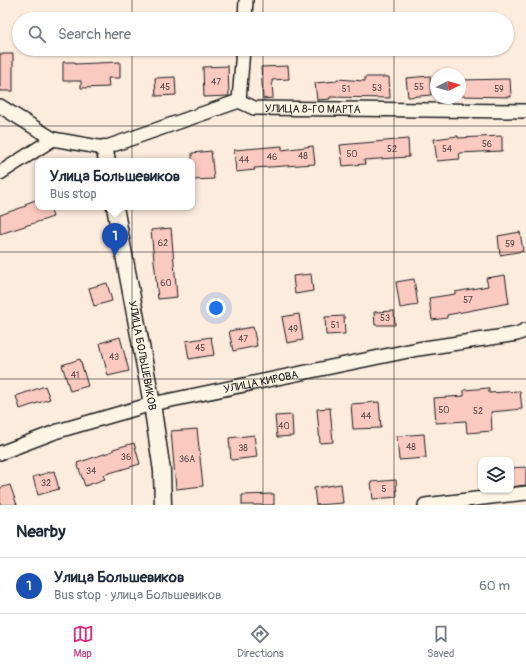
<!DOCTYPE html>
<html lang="en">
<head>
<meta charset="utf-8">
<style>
  :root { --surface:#fff; --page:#f6f6f7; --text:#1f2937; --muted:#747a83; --line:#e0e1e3; --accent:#db2777 }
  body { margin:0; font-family:Pangolin,sans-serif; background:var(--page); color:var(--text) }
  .controls { position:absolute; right:12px; bottom:12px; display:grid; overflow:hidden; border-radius:8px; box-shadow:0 1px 3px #0004 }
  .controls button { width:36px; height:36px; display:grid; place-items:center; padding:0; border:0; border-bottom:1px solid var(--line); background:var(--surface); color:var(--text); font:20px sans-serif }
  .compass { position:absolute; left:430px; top:68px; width:36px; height:36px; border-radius:50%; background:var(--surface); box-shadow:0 1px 3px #0004; rotate:84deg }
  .you { position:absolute; left:216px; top:308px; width:14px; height:14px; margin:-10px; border:3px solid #fff; border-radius:50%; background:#1a73e8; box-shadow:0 0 0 6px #1a73e833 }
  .badge { display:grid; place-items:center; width:26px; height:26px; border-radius:50%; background:var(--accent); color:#fff; font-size:13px; font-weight:700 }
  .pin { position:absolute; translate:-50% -33px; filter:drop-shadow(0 1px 2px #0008) }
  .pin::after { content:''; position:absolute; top:21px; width:14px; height:12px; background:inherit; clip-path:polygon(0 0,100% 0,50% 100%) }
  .popup { position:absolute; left:35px; top:158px; width:160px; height:52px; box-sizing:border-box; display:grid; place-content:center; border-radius:8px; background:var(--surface); filter:drop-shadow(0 1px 3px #0005); font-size:13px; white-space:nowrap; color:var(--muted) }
  .popup b { font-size:15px; color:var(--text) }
  .popup::after { content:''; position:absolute; left:50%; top:100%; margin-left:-8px; border:8px solid transparent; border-top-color:var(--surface) }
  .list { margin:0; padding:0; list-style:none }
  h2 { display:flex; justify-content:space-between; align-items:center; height:52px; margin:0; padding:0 16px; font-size:17px }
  h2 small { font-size:13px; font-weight:400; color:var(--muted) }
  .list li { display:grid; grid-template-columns:26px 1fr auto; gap:12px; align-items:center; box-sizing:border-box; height:56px; padding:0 16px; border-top:1px solid var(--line) }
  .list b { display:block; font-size:15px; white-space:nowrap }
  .list p { margin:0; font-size:13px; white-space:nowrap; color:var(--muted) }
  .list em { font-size:13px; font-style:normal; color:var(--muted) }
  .icon { flex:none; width:22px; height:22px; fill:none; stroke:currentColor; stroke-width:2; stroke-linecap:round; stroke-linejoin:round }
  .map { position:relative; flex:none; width:526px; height:505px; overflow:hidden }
  .search { position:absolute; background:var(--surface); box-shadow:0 1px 3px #0004; left:12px; right:12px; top:12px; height:44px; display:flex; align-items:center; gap:10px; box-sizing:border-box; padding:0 14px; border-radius:22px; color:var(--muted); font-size:15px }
  .sheet { height:108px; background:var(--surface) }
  nav { display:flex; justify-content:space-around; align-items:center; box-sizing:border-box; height:56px; border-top:1px solid var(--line); background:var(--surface); font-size:11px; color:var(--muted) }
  nav a { display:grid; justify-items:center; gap:2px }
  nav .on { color:var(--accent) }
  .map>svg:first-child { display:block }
  .building { fill:#facac1; stroke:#1c1c1c }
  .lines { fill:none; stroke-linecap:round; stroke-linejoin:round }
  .minor-casing { stroke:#1c1c1c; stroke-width:16 }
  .tertiary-casing { stroke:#1c1c1c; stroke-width:19 }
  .minor { stroke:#fcf5e5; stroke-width:13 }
  .tertiary { stroke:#fcf5e5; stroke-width:16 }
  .grid { fill:none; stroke:#1c1c1c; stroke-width:1; stroke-opacity:0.55 }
  .labels { text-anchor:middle; stroke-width:4; stroke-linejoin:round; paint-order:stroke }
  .number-label { font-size:9px; fill:#544845 }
  .street-label { font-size:11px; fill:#1c1c1c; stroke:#fcf5e5 }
</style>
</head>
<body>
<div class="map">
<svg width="526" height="505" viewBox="0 0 526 505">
  <rect width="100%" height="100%" fill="#fcecde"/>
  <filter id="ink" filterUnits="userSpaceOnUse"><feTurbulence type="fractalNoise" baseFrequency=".025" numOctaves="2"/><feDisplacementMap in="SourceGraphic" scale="8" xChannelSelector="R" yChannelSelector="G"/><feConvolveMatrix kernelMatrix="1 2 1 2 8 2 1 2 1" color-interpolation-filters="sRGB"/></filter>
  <g filter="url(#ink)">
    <g class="building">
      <rect x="0" y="54" width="13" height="37"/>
      <polygon points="63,62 75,62 75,64 120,62 120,78 108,78 109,87 81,88 81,81 63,81"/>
      <polygon points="228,66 229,96 204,97 203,67"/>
      <polygon points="288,66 289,79 272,80 273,98 263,99 261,67"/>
      <polygon points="430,76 431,95 408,97 406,78"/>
      <polygon points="175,77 176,95 156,96 155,78"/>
      <polygon points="365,77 389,77 390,98 330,97 330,99 317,100 315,83 337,81 337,79 365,81"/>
      <polygon points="510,79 511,97 460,96 460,80"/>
      <polygon points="458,136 458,138 502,136 502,151 459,153 460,159 437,161 434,139"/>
      <polygon points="408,139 409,157 364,160 365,164 343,166 340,145"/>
      <polygon points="282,146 282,150 313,146 315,164 254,168 255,170 236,172 234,150"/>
      <polygon points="211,151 214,179 192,180 192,153"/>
      <polygon points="38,199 38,207 50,207 53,217 0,234 0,215 26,206 25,204"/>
      <polygon points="171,228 177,297 158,299 151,230"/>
      <polygon points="520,232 523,251 500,255 498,236"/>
      <polygon points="311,274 313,291 295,294 293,276"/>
      <polygon points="505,275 509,303 447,315 447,318 432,320 429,298 455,294 455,292 488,286 486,278"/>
      <polygon points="414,279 418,305 400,308 396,282"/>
      <polygon points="107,283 112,301 94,306 89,288"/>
      <polygon points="394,311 395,325 375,325 374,312"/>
      <polygon points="299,314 303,340 287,343 282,317"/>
      <polygon points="344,316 345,334 326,335 325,317"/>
      <polygon points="253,327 257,346 233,351 229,331"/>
      <polygon points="120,337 129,371 108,376 100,343"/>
      <polygon points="211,337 214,355 189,359 186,341"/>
      <polygon points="80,359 88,386 70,391 62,365"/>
      <polygon points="45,386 50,399 20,409 16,396"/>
      <polygon points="489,388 489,393 520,391 522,409 491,412 492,431 467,433 466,421 436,423 434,398 464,396 464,390"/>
      <polygon points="379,402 381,428 353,429 351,404"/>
      <polygon points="330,408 333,442 320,443 317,409"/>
      <polygon points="292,415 293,436 277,437 275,416"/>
      <polygon points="197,429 203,486 176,489 171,431"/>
      <polygon points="424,434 426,458 399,460 397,436"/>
      <polygon points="254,435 257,457 231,460 229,438"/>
      <polygon points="134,443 140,464 103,475 105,479 85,486 77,463 113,451 113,449"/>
      <polygon points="526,467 526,485 511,487 511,468"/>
      <polygon points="54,471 59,489 38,495 33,477"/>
      <polygon points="396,480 397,497 373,499 371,482"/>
      <polygon points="341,484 343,503 316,505 314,488"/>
      <polygon points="10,485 17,505 0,505 0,488"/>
      <polygon points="274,494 274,505 242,505 242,495"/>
    </g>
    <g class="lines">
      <g class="minor-casing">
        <g id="minor">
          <polyline points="245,19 246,0"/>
          <polyline points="239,101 243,49"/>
          <polyline points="0,106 53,139"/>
          <path id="s1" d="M 0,173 L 53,139 L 104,148 L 239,101 L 254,108 L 526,111"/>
          <path id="s2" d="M 0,453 L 58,431 L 152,404 L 418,349 L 517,334 L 526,330"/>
          <polyline points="425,505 526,493"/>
        </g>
      </g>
      <g class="tertiary-casing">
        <g id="tertiary">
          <polyline points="104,148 107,161"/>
          <path id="s3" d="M 115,207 L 152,404 L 162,471 L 163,505"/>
        </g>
      </g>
      <use href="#minor" class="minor"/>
      <use href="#tertiary" class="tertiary"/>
    </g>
  </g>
  <path class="grid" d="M 132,0 L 132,19M 263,0 L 263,19M 394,0 L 394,19M 132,49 L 132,505M 263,49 L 263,505M 394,49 L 394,505M 0,126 L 526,126M 0,252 L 526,252M 0,379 L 526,379"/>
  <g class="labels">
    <g class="number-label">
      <text x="216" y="85">47</text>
      <text x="165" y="90">45</text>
      <text x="419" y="90">55</text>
      <text x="377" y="91">53</text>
      <text x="346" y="92">51</text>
      <text x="499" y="92">59</text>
      <text x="487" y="147">56</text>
      <text x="392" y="152">52</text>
      <text x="447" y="152">54</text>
      <text x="352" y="157">50</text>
      <text x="303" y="159">48</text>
      <text x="272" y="160">46</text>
      <text x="244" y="163">44</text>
      <text x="163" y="246">62</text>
      <text x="510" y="247">59</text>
      <text x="166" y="286">60</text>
      <text x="468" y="303">57</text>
      <text x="385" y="321">53</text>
      <text x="335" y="328">51</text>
      <text x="293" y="332">49</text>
      <text x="243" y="342">47</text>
      <text x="200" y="351">45</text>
      <text x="114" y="360">43</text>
      <text x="75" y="378">41</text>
      <text x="444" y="413">50</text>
      <text x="478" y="414">52</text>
      <text x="366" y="419">44</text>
      <text x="284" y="429">40</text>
      <text x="411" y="450">48</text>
      <text x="243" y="451">38</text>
      <text x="126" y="460">36</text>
      <text x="187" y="462">36А</text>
      <text x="91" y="474">34</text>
      <text x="46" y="486">32</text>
      <text x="384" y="492">5</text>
    </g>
    <g class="street-label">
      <text dy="4" stroke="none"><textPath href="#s1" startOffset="333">УЛИЦА 8-ГО МАРТА</textPath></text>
      <text dy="4" stroke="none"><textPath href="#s3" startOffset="151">УЛИЦА БОЛЬШЕВИКОВ</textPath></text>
      <text dy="4" stroke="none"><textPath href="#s2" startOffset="271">УЛИЦА КИРОВА</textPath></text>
    </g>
  </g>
</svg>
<div class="controls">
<button><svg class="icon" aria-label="layers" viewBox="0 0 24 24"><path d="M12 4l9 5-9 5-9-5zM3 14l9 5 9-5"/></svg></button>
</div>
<svg class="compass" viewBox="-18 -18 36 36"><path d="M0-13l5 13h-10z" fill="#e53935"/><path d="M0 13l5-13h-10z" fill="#747a83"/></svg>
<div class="you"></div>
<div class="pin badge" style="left:115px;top:256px;background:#1a4fb4">1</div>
<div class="popup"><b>Улица Большевиков</b>Bus stop</div>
<div class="search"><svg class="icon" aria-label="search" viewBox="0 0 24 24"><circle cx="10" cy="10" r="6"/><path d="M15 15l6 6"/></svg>Search here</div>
</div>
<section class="sheet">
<h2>Nearby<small></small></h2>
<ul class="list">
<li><span class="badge" style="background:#1a4fb4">1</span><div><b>Улица Большевиков</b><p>Bus stop · улица Большевиков</p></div><em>60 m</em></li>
</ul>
</section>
<nav>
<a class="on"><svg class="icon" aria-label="map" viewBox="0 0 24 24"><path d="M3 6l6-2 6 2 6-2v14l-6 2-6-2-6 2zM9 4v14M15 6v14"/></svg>Map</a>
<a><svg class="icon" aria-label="directions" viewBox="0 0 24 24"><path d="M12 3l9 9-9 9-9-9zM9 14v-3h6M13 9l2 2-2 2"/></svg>Directions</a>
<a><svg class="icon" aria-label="saved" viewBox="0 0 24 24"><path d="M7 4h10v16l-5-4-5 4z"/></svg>Saved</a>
</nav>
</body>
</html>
